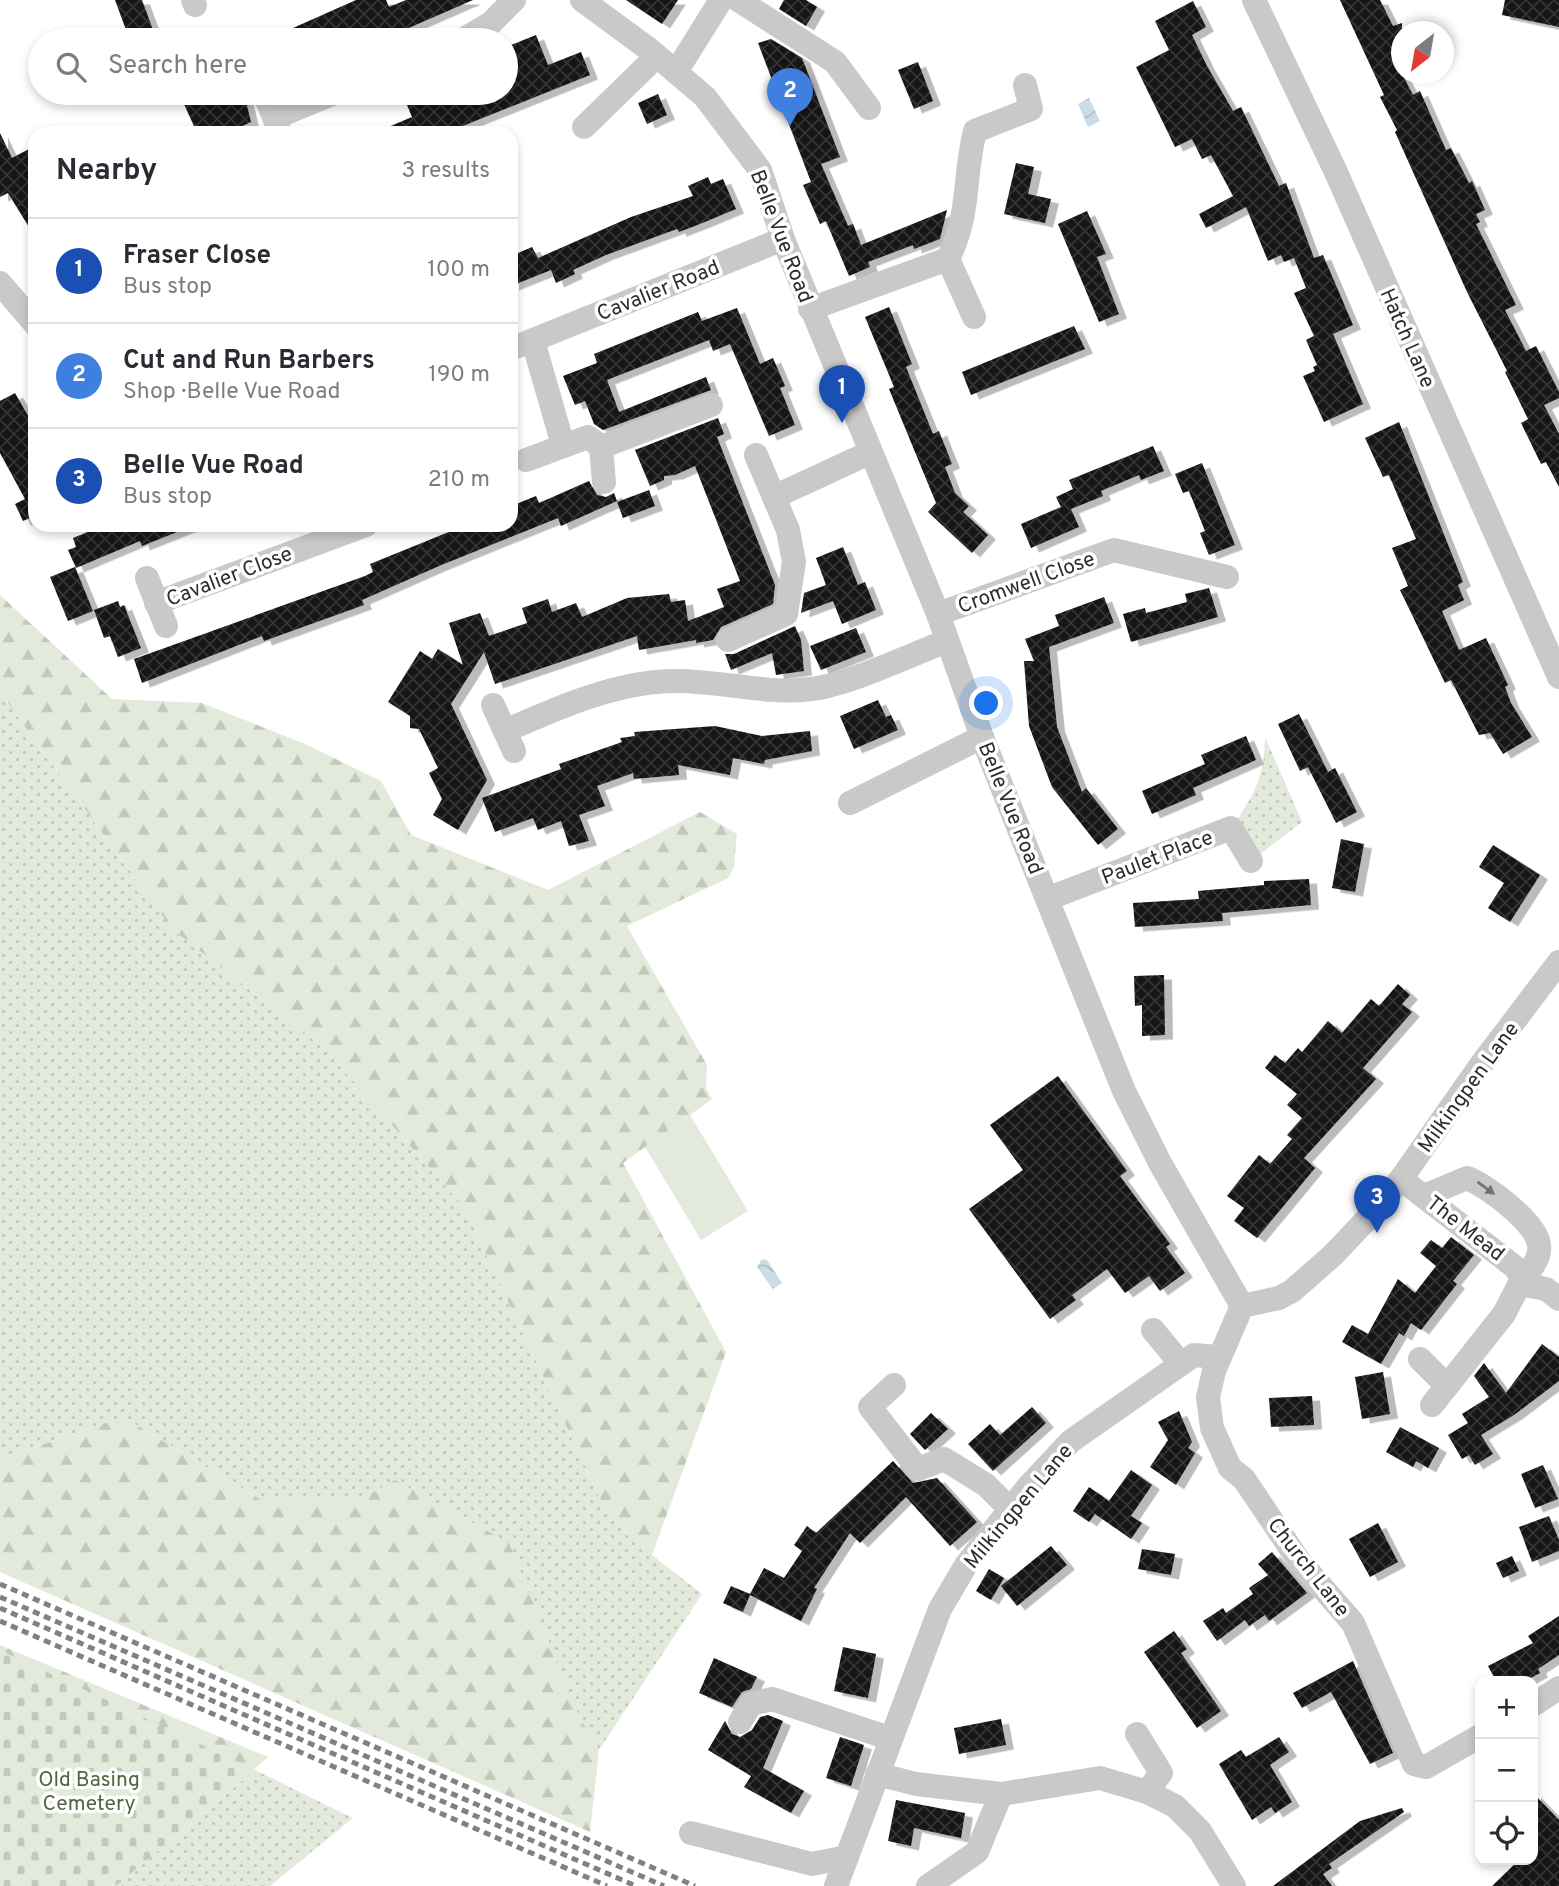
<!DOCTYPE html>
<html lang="en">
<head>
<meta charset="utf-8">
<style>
  :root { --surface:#fff; --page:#f7f7f7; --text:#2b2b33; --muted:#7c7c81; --line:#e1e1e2; --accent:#d93025 }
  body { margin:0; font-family:Overpass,sans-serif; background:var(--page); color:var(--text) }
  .controls { position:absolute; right:21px; bottom:21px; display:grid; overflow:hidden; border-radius:14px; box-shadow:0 4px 10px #0003 }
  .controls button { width:63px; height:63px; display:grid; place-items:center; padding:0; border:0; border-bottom:2px solid var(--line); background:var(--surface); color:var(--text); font:35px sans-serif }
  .compass { position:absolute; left:1391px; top:21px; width:63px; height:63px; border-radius:50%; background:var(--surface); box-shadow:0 4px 10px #0003; rotate:211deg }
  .you { position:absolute; left:987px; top:704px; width:24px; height:24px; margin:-18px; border:5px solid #fff; border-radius:50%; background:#1a73e8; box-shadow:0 0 0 10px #1a73e833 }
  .badge { display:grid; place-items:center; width:46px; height:46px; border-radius:50%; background:var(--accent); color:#fff; font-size:23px; font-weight:700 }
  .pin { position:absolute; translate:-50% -58px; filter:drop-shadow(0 2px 4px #0008) }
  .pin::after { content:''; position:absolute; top:37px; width:24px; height:21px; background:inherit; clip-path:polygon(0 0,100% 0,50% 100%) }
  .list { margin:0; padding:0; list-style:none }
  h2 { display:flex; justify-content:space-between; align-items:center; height:91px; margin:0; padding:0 28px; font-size:30px }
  h2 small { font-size:23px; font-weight:400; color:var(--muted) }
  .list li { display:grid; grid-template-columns:46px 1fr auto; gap:21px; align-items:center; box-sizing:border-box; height:105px; padding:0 28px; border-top:2px solid var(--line) }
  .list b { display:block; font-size:26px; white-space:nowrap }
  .list p { margin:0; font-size:23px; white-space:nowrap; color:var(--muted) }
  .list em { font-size:23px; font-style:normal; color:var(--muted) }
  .icon { flex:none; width:38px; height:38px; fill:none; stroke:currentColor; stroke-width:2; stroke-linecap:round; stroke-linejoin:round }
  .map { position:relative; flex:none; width:1559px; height:1886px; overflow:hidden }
  .search { position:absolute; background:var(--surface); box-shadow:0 4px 10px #0003; left:28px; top:28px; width:490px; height:77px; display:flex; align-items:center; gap:18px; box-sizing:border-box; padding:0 24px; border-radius:38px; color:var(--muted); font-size:26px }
  .panel { position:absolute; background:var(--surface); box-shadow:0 4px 10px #0003; left:28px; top:126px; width:490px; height:406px; border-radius:21px }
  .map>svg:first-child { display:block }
  .grass { fill:url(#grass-dots) }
  .forest { fill:url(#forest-firs) }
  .cemetery { fill:url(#cemetery-stones) }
  .pitch { fill:#e3e9db }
  .water { fill:url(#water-waves) }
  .building { fill:url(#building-cross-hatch); filter:url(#shadow) }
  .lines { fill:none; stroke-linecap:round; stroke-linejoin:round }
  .minor { stroke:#c9c9c9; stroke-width:24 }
  .rail { stroke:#818181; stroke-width:5; stroke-dasharray:7 5; stroke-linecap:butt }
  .oneway { fill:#737373 }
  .labels { text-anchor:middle; stroke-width:7; stroke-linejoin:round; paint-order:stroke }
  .street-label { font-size:21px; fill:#2c2c2c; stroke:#fff }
  .park-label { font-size:21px; fill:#52643e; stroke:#fff }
</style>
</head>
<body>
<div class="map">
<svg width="1559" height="1886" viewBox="0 0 1559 1886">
  <defs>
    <pattern id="grass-dots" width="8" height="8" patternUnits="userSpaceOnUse" patternTransform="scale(1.75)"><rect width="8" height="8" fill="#e3e9db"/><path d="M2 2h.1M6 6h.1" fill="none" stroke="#c3c8bc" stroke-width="1.8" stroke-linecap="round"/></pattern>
    <pattern id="forest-firs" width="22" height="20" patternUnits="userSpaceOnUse" patternTransform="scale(1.75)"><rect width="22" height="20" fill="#e3e9db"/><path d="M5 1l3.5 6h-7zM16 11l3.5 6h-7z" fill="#c3c8bc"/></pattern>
    <pattern id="cemetery-stones" width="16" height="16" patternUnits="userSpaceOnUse" patternTransform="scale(1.75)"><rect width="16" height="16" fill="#e3e9db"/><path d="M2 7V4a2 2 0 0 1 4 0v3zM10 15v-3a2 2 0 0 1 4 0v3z" fill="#c3c8bc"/></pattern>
    <pattern id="water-waves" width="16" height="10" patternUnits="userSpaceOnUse" patternTransform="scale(1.75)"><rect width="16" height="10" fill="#c8dde8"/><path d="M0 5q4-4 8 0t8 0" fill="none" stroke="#acbec7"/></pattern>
    <pattern id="building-cross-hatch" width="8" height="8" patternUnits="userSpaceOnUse" patternTransform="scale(1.75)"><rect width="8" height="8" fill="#131313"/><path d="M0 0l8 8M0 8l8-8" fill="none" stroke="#363636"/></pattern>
    <filter id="shadow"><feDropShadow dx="8" dy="4.5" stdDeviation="0" flood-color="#0004"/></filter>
  </defs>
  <rect width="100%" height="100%" fill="#fff"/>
  <g class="grass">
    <polygon points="0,692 172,929 324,1048 464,1207 607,1513 652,1555 702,1594 599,1750 580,1718 359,1500 263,1501 123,1417 0,1459"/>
    <path d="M 1265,737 L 1302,822 L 1251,861 L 1231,828 C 1253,798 1265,775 1265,737 Z"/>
    <polygon points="255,1770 353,1818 270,1886 116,1886"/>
  </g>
  <g class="forest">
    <polygon points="0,595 112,699 202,703 305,744 381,781 411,835 548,890 700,812 737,834 734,867 728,878 627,926 707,1065 706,1089 712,1099 623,1163 726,1352 652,1555 607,1513 464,1207 324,1048 172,929 0,692"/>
    <polygon points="123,1417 263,1501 359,1500 395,1480 509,1543 580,1718 599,1750 590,1832 0,1572 0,1459"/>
    <polygon points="0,1645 268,1757 241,1781 0,1677"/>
  </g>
  <polygon class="cemetery" points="0,1650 255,1770 116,1886 0,1886"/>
  <polygon class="pitch" points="690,1115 748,1211 701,1240 645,1147"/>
  <g class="water">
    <polygon points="1089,98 1100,121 1088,127 1078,104"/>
    <polygon points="762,1259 767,1260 782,1283 773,1289 757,1267"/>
  </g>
  <g class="building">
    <polygon points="115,0 142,0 153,30 129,38"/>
    <polygon points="356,0 386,0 389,7 406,0 473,0 381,40 266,40"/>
    <polygon points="626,0 678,0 662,24"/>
    <polygon points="784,0 806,0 817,7 806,26 779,9"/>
    <polygon points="1340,0 1380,0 1393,26 1402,23 1402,74 1413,95 1420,91 1446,150 1451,148 1469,183 1472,181 1485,210 1476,214 1480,222 1476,224 1516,305 1505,310 1526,351 1536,346 1559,392 1559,398 1544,405 1559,434 1559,487 1546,462 1541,464 1521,423 1528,419 1505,372 1507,371 1467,292 1395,132 1397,130 1380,97 1384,95"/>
    <polygon points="1505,0 1559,0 1559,27 1502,15"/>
    <polygon points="1193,1 1206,27 1192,35 1207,66 1233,111 1241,107 1279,186 1286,183 1314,258 1323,255 1353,325 1333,334 1363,404 1324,422 1303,376 1315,371 1313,367 1317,365 1306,340 1314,336 1294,293 1306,288 1294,258 1284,262 1281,255 1268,261 1246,207 1206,228 1199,214 1233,196 1211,155 1202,159 1192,139 1175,147 1136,67 1169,50 1155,21"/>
    <polygon points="536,35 548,65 581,52 590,75 445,133 374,133 412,117 402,93 506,93 506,47"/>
    <polygon points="771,39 802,58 840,157 821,164 848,226 853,224 861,245 947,210 940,239 914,249 913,245 868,262 870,267 849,276 826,221 820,224 803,185 811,182 758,43"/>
    <polygon points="918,62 933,101 914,109 898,70"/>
    <polygon points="179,93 244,93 251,122 227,133 197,133"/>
    <polygon points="658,94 667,115 647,124 638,103"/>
    <polygon points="0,133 12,158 29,149 35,159 35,237 8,193 0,197"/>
    <polygon points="1016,163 1034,167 1028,194 1051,199 1045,223 1004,214"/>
    <polygon points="708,177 711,184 723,179 736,209 700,224 679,232 677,229 606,255 573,270 575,274 556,283 551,270 511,286 511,256 532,247 538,258 631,217 693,196 688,186"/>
    <polygon points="1087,211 1106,254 1097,257 1119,314 1099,322 1058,224"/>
    <polygon points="889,307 912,364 906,367 933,434 939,431 952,464 945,467 955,493 969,506 963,512 988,535 972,553 928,512 936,503 889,389 894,387 865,317"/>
    <polygon points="737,308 760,364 773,358 785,386 780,388 795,425 769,436 730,344 713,351 709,340 607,380 619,412 706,377 711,390 603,430 594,424 585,401 575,405 563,376 597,363 594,354 698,312 702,321"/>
    <polygon points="1074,326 1085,349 971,395 962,372"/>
    <polygon points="15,393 35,428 35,516 23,521 15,504 25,499 0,453 0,401"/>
    <polygon points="718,418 724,434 717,437 775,585 773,604 721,627 713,640 696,643 696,640 639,650 637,636 495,684 484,652 451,704 487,780 458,830 433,815 442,799 429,773 438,768 419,729 410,728 410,716 388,702 420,651 432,659 438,649 463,665 449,623 480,613 489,636 527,623 522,608 548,599 552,612 576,603 582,617 627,598 669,594 671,602 685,600 688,621 724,607 717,589 740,581 695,466 675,475 664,476 664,480 650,486 635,450"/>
    <polygon points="1399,422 1463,582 1458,585 1464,600 1442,611 1459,650 1486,638 1508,685 1505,687 1511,703 1532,737 1503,754 1490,733 1479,735 1451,680 1445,683 1400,590 1408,586 1392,548 1416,539 1389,475 1383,477 1365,438"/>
    <polygon points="1153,446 1164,471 1141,480 1139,475 1101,491 1103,496 1071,509 1079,527 1031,548 1021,524 1061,507 1056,497 1073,489 1069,480"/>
    <polygon points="1202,463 1235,545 1209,555 1200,533 1205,531 1189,491 1183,493 1175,474"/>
    <polygon points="589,481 597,495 606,497 614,493 617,501 561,526 558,518 439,566 362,600 364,605 264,641 262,636 142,683 134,659 365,576 373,572 370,564 466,525 511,525 511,506 536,496 539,503"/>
    <polygon points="649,490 655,506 623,518 617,502"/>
    <polygon points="105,525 192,525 192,526 142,546 140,541 76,568 68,550 76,547 73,538"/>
    <polygon points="843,547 858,585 865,582 876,610 842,624 833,601 801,613 804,593 826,585 816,558"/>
    <polygon points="75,567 93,611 68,621 50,577"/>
    <polygon points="1209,588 1218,617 1131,642 1123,614 1145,608 1146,613 1187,602 1185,594"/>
    <polygon points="1104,597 1114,623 1049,647 1057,727 1082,792 1086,788 1118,829 1098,845 1052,787 1029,726 1024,661 1034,661 1025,639 1059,626 1055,615"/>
    <polygon points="118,601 120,607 124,605 141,648 118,657 110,636 104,638 94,610"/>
    <polygon points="795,626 801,640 804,671 776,675 772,653 731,670 725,654 734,654"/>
    <polygon points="856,628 866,652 821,670 810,646"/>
    <polygon points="878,700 886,717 891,715 898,730 854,749 840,716"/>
    <polygon points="1299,714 1328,772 1335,768 1357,812 1336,823 1308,767 1300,771 1278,724"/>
    <polygon points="715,726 762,736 810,731 812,751 765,760 764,764 733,758 730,775 678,765 679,775 634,779 633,773 597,786 605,806 579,815 589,841 569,846 561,821 538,830 533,818 495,832 482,798 561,769 559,764 622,742 620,738 635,736 634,732"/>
    <polygon points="1246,736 1256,760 1193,788 1196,795 1152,814 1142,791 1205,764 1201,755"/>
    <polygon points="1341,839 1364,844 1355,892 1332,888"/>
    <polygon points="1493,845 1540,875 1510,922 1488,908 1504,883 1479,867"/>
    <polygon points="1309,879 1311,905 1222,913 1223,921 1135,927 1133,903 1199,899 1198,891 1264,885 1264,881"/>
    <polygon points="1164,975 1165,1035 1142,1036 1142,1005 1135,1006 1134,976"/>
    <polygon points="1398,984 1410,995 1402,1004 1412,1012 1363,1068 1376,1079 1304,1158 1315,1168 1257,1238 1234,1221 1244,1208 1227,1196 1259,1155 1270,1164 1292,1139 1287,1135 1302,1118 1287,1105 1297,1094 1265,1068 1275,1055 1285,1063 1298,1048 1302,1052 1328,1021 1342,1033 1371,999 1379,1006"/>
    <polygon points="1058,1076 1127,1171 1120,1176 1170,1244 1166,1247 1185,1273 1160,1291 1149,1276 1125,1293 1107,1269 1072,1295 1076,1300 1050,1319 969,1209 1023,1170 990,1125"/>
    <polygon points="1451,1237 1474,1255 1453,1281 1457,1284 1421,1330 1411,1323 1404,1336 1399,1333 1381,1364 1342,1342 1352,1325 1368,1334 1398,1279 1415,1293 1436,1266 1420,1253 1431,1240 1442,1248"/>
    <polygon points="1542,1344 1559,1357 1559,1381 1514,1415 1481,1435 1493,1454 1475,1465 1469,1455 1462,1459 1448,1435 1468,1423 1462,1414 1489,1397 1474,1376 1484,1363 1506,1393"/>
    <polygon points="1383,1372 1390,1414 1362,1419 1355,1377"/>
    <polygon points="1312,1396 1314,1425 1271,1427 1269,1398"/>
    <polygon points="1032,1407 1046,1423 993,1471 968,1444 990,1424 1000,1435"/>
    <polygon points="1179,1411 1192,1442 1188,1448 1195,1453 1176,1485 1150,1467 1168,1440 1158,1422"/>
    <polygon points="931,1413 948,1429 925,1450 910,1434"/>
    <polygon points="1400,1427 1439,1448 1428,1468 1416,1461 1413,1467 1386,1452"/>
    <polygon points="893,1461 913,1483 937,1478 977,1522 950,1546 906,1497 860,1543 850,1533 814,1588 817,1589 801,1621 750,1595 743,1612 723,1603 731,1586 750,1594 764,1568 784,1578 802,1551 794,1545 807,1526 816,1533"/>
    <polygon points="1543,1465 1558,1499 1535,1508 1521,1474"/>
    <polygon points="1131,1470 1152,1485 1131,1516 1142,1523 1131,1539 1095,1514 1089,1522 1073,1511 1089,1487 1109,1501"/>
    <polygon points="1549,1516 1559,1540 1559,1551 1532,1562 1519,1527"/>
    <polygon points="1378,1523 1398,1562 1370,1577 1349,1539"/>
    <polygon points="1051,1546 1067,1565 1017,1606 1001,1586"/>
    <polygon points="1142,1549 1175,1554 1171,1575 1138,1569"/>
    <polygon points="1272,1552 1307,1593 1269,1621 1265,1615 1249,1626 1245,1620 1217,1641 1203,1621 1223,1608 1226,1613 1253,1594 1249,1588 1268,1575 1258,1564"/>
    <polygon points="1512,1556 1519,1571 1503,1578 1496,1563"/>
    <polygon points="989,1569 1004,1578 991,1600 976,1591"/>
    <polygon points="1559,1616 1559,1655 1538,1669 1540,1673 1525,1681 1496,1681 1488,1666 1533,1643 1528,1636"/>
    <polygon points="1174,1631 1187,1649 1181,1653 1221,1711 1197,1728 1144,1652"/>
    <polygon points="843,1647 876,1654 868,1698 834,1691"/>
    <polygon points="714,1658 757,1677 751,1689 742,1692 732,1707 699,1693"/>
    <polygon points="1353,1661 1393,1753 1370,1764 1331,1692 1302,1708 1293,1693"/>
    <polygon points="768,1715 783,1721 763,1768 804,1791 791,1813 744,1787 751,1776 708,1750 725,1721 732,1734 740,1737 752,1730 760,1717"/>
    <polygon points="1001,1719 1006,1745 959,1754 954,1728"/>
    <polygon points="840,1737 864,1745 851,1786 826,1778"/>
    <polygon points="1279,1737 1289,1752 1270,1765 1292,1802 1275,1813 1271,1807 1252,1820 1219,1764 1241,1750 1246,1757"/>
    <polygon points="1533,1793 1559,1820 1559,1886 1492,1886 1519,1860 1533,1860"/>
    <polygon points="896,1800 965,1813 961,1838 914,1828 911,1846 888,1841"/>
    <polygon points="1402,1808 1404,1812 1329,1864 1332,1868 1323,1874 1332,1886 1273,1886 1360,1821"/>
  </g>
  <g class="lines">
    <g class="minor">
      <polyline points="193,0 195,5"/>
      <polyline points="582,0 650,50 705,97 760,170 783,239 938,614 982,737 1124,1091 1160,1163 1242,1306"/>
      <polyline points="738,0 835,62 869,108"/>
      <polyline points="1254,0 1335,170 1559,677"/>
      <polyline points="462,40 491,23 514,0"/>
      <polyline points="676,72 721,0"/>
      <polyline points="264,93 280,132"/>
      <polyline points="274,118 335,93"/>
      <polyline points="584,127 657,56"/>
      <polyline points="0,283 35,324"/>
      <polyline points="810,309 948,259"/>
      <path d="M 974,317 L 948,259 C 971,212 963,179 975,131 L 1031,109 L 1025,85"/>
      <polyline points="533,341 563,445"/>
      <polyline points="511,349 783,239"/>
      <polyline points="601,447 604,482"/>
      <polyline points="526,460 588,437 601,447 711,405"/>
      <polyline points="774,497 869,453"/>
      <polyline points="147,578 166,626"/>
      <polyline points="156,603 366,525"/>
      <polyline points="938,614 1114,550 1227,577"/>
      <polyline points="728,640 786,614 794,562 788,530 756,455"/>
      <polyline points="493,705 514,751"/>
      <path d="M 505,731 C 557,708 615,682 673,681 C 719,680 765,695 811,689 C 848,685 910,655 947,641"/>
      <polyline points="850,803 982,737"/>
      <polyline points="1047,899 1231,828 1251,861"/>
      <polyline points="1401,1179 1516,1268 1522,1279 1504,1314 1432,1405"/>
      <path d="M 1424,1196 L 1467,1178 C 1487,1186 1537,1223 1539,1245 C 1541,1258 1531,1270 1522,1279"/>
      <polyline points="1520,1284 1546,1289 1559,1299"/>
      <polyline points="1242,1306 1214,1371 1208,1397 1212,1428 1230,1468 1244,1479 1299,1561 1353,1623 1414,1764 1426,1767 1480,1736"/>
      <polyline points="1242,1306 1279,1298 1292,1291 1333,1255 1368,1218 1401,1179 1483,1062 1559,962"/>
      <polyline points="1153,1330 1181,1364"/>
      <polyline points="1420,1359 1447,1386"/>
      <polyline points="894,1385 870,1407 918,1469 944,1459 986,1485 1010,1509"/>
      <polyline points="1533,1705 1559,1688"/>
      <polyline points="740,1722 751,1704 772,1699 880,1735 888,1741"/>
      <polyline points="1137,1734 1161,1773 1147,1792"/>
      <polyline points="877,1774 916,1784 1001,1794 1100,1778 1147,1792 1175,1806 1200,1831 1234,1886"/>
      <polyline points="691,1833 812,1864 847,1857"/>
      <polyline points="836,1886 940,1609 966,1565 1028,1487 1071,1441 1194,1355 1218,1357"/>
      <polyline points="928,1886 977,1852 1001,1794"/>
    </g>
    <g class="rail">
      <polyline points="0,1584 695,1886"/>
      <polyline points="0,1597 664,1886"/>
      <polyline points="0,1608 636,1886"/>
      <polyline points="0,1621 607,1886"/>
    </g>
  </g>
  <defs><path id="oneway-solid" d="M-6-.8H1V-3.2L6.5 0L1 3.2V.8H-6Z" transform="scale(1.75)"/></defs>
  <use class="oneway" href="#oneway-solid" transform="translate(1486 1188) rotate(36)"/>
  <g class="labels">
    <g class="street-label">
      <text transform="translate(782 236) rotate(69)" y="7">Belle Vue Road</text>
      <text transform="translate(658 290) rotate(-22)" y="7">Cavalier Road</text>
      <text transform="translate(1408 338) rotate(66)" y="7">Hatch Lane</text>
      <text transform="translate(229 576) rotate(-21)" y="7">Cavalier Close</text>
      <text transform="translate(1026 582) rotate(-20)" y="7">Cromwell Close</text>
      <text transform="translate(1011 808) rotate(68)" y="7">Belle Vue Road</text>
      <text transform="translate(1157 857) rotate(-21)" y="7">Paulet Place</text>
      <text transform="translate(1468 1087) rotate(-54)" y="7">Milkingpen Lane</text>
      <text transform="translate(1466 1228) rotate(38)" y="7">The Mead</text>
      <text transform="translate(1018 1506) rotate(-50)" y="7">Milkingpen Lane</text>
      <text transform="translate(1309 1567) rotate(52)" y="7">Church Lane</text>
    </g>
    <g class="park-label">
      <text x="89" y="1786">Old Basing<tspan x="89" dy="24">Cemetery</tspan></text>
    </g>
  </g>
</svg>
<div class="controls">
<button>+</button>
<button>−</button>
<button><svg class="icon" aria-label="locate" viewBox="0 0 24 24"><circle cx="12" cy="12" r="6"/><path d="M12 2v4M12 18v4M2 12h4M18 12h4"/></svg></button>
</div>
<svg class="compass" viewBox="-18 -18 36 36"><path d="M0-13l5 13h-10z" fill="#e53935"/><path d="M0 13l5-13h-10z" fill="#7c7c81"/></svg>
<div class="you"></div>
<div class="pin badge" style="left:842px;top:423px;background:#1a4fb4">1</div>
<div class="pin badge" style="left:790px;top:126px;background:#3f7fe0">2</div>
<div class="pin badge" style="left:1377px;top:1233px;background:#1a4fb4">3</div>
<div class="search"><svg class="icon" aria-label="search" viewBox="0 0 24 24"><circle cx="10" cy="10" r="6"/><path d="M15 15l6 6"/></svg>Search here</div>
<section class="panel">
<h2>Nearby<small>3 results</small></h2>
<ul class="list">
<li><span class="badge" style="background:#1a4fb4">1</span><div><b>Fraser Close</b><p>Bus stop</p></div><em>100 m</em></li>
<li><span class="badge" style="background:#3f7fe0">2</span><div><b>Cut and Run Barbers</b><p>Shop · Belle Vue Road</p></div><em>190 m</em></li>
<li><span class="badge" style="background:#1a4fb4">3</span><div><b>Belle Vue Road</b><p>Bus stop</p></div><em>210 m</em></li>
</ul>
</section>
</div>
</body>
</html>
